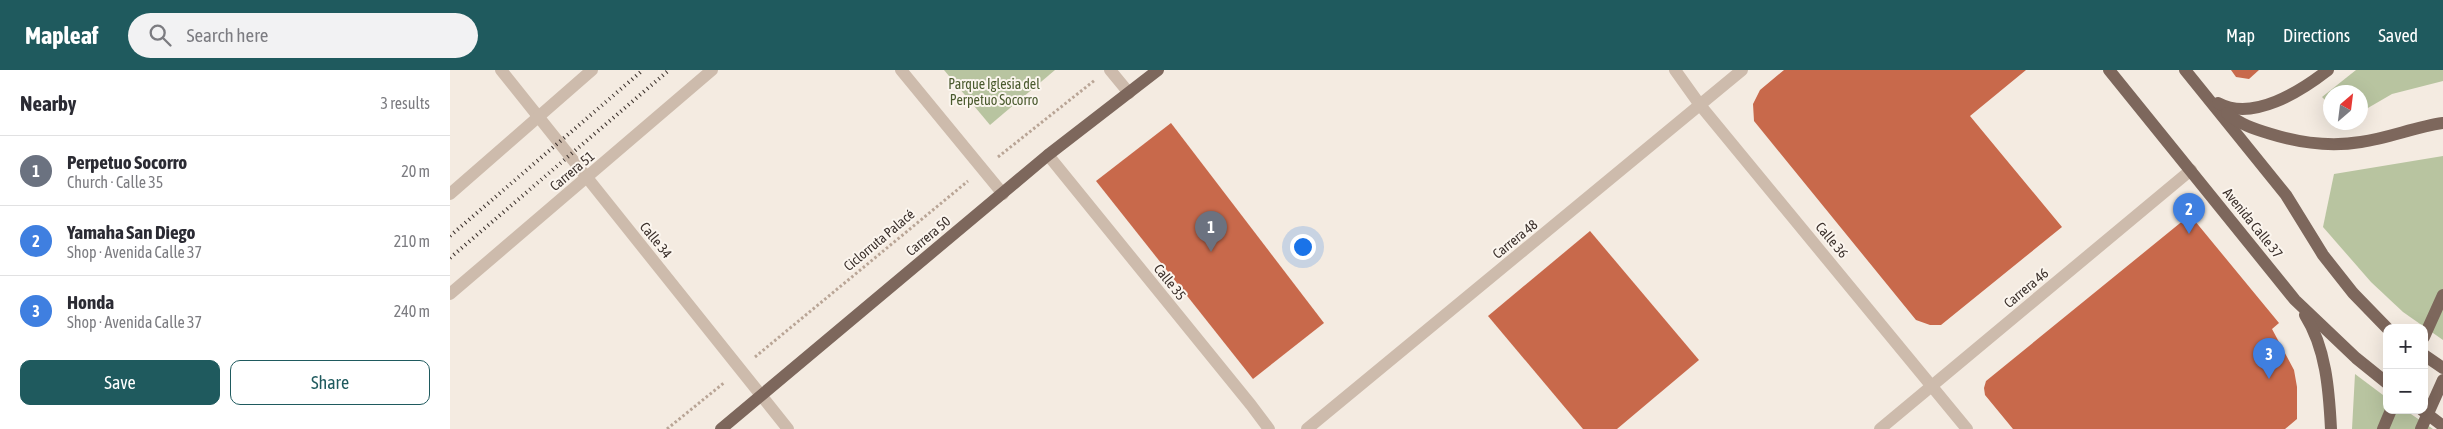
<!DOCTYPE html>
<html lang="en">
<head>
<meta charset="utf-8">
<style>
  :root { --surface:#fff; --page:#f2f2f3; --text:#2b2b33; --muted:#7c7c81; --line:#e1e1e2; --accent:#1f5a5e }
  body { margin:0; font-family:"Asap Condensed",sans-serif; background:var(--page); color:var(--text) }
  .controls { position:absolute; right:15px; bottom:15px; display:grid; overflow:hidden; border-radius:10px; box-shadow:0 5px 20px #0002 }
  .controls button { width:45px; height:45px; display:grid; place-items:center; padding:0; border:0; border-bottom:1px solid var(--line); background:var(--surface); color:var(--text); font:25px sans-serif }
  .compass { position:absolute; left:1873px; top:15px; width:45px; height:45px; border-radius:50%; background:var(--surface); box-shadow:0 5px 20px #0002; rotate:28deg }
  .you { position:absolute; left:852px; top:176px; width:18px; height:18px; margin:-12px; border:4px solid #fff; border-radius:50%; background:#1a73e8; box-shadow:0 0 0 8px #1a73e833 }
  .badge { display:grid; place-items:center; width:32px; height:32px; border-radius:50%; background:var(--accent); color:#fff; font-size:16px; font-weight:700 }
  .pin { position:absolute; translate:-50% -41px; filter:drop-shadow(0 1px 2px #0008) }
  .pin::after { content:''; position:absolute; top:26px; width:18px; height:15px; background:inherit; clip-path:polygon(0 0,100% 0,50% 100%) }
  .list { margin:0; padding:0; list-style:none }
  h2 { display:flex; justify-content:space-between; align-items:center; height:65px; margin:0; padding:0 20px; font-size:21px }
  h2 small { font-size:16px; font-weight:400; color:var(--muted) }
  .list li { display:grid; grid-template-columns:32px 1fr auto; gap:15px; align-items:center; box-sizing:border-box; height:70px; padding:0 20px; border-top:1px solid var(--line) }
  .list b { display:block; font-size:19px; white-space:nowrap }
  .list p { margin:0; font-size:16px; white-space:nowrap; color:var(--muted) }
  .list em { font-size:16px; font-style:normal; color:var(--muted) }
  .actions { display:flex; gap:10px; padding:15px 20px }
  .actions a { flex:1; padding:11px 0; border:1px solid var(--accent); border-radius:10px; text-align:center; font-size:18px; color:var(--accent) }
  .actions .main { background:var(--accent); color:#fff }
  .icon { flex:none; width:28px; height:28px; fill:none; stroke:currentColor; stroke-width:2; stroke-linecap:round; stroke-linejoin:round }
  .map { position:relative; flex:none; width:1993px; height:359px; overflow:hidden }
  header { display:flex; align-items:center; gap:30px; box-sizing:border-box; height:70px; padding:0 25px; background:var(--accent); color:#fff }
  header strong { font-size:24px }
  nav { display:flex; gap:28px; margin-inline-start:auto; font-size:18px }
  .search { width:350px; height:45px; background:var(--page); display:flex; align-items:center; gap:12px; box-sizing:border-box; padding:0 18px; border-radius:28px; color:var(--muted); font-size:19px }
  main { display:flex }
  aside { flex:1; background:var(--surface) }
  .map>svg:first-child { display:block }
  .green { fill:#b8c4a0 }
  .building { fill:#c8694b }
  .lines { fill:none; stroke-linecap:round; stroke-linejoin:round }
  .path { stroke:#b9a596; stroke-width:3; stroke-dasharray:2.5 2.5; stroke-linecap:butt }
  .minor { stroke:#cdbbac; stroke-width:12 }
  .major { stroke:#7d675c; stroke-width:12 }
  .rail { stroke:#3b302b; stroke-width:4; stroke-dasharray:1 4; stroke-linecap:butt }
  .major-bridge { stroke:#7d675c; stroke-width:12 }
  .labels { text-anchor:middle; stroke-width:4; stroke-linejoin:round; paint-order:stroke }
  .park-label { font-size:14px; fill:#4a5a2e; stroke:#fbf5ee }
  .street-label { font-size:14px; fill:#3b302b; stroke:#fbf5ee }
</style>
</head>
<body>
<header>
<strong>Mapleaf</strong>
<div class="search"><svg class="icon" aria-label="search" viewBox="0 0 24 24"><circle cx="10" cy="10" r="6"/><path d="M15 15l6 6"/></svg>Search here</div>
<nav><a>Map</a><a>Directions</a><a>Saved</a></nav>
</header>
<main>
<aside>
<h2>Nearby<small>3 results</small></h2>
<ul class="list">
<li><span class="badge" style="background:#6b7280">1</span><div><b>Perpetuo Socorro</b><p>Church · Calle 35</p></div><em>20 m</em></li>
<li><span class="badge" style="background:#3f7fe0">2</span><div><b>Yamaha San Diego</b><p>Shop · Avenida Calle 37</p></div><em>210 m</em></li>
<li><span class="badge" style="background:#3f7fe0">3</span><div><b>Honda</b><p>Shop · Avenida Calle 37</p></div><em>240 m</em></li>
</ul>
<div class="actions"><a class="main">Save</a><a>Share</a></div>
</aside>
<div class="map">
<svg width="1993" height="359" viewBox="0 0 1993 359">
  <rect width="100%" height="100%" fill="#f4ebe1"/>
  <g class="green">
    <polygon points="494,0 605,0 540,55"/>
    <polygon points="1906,0 1993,0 1993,11 1942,24 1911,42 1910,22 1880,22 1880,35 1872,27"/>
    <polygon points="1993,86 1993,270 1953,242 1921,212 1873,157 1884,104"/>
    <polygon points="1905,304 1937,328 1937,340 1955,340 1983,359 1902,359"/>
  </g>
  <g class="building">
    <polygon points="1334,0 1576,0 1520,46 1612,157 1491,255 1480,255 1466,250 1304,51 1303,34 1310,20"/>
    <polygon points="1781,0 1809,0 1799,9 1786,7"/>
    <polygon points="721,53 874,253 803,309 646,111"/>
    <polygon points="1740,145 1829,253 1822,259 1844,300 1847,317 1847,349 1835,359 1563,359 1535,325 1534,318 1536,311"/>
    <polygon points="1140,161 1249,290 1167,359 1133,359 1038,246"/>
  </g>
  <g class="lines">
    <g class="path">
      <polyline points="548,87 645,10"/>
      <polyline points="305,287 518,111"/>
      <polyline points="217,359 275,312"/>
    </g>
    <g class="minor">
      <polyline points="51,0 338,359"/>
      <polyline points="451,0 553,124"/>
      <polyline points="660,0 679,23"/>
      <polyline points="1225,0 1250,35 1517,359"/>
      <polyline points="598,85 801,335 819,359"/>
      <polyline points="0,124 142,0"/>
      <polyline points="0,224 262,0"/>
      <polyline points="857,359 1292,0"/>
      <polyline points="1430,359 1741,100"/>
    </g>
    <g class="major">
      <polyline points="1659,0 1845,230 1906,288 1937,313"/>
      <polyline points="1735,0 1836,125 1873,185 1903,223 1937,258"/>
      <path d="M 1768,33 C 1803,52 1851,21 1878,0"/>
      <path d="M 1777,43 C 1789,54 1804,59 1821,64 C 1850,73 1880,77 1911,72 C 1939,68 1965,57 1993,53"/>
      <path d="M 1855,245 C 1876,278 1879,320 1881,359"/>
      <polyline points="1974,267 1993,225"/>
      <polyline points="1974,285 1993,298"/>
      <polyline points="1972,340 1993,356"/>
      <polyline points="271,359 598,85 708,0"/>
      <polyline points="1933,359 1941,340"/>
    </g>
    <g class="rail">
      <polyline points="0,166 193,0"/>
      <polyline points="0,188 219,0"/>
    </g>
    <polyline class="major-bridge" points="1971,359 1993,310"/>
  </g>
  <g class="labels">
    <g class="park-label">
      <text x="544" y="19">Parque Iglesia del<tspan x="544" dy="16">Perpetuo Socorro</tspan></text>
    </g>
    <g class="street-label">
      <text transform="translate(122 101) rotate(-40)" y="5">Carrera 51</text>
      <text transform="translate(1803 153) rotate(51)" y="5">Avenida Calle 37</text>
      <text transform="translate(478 166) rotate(-40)" y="5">Carrera 50</text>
      <text transform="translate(1065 169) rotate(-39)" y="5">Carrera 48</text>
      <text transform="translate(206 170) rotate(51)" y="5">Calle 34</text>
      <text transform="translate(429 170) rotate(-40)" y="5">Ciclorruta Palacé</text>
      <text transform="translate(1382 170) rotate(50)" y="5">Calle 36</text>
      <text transform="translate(720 212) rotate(51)" y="5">Calle 35</text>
      <text transform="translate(1576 218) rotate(-40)" y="5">Carrera 46</text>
    </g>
  </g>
</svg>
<div class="controls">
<button>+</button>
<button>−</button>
</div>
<svg class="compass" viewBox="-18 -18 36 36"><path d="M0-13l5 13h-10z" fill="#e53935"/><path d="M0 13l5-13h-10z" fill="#7c7c81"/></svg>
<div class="you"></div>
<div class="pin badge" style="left:761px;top:182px;background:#6b7280">1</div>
<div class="pin badge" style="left:1739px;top:164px;background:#3f7fe0">2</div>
<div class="pin badge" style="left:1819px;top:309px;background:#3f7fe0">3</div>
</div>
</main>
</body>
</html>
